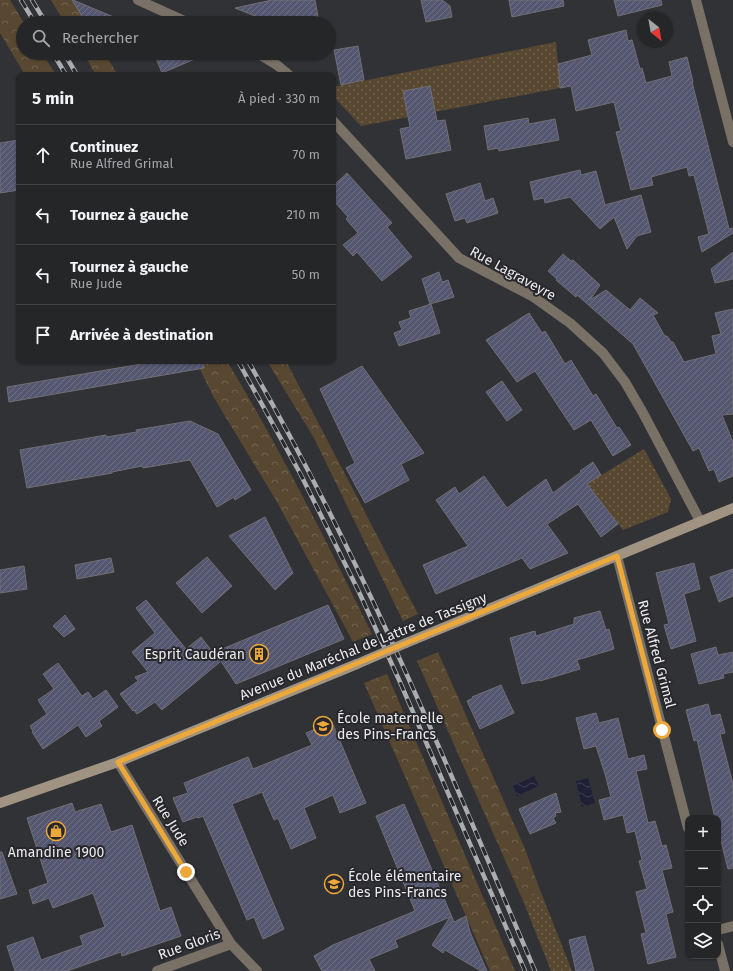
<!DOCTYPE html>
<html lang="fr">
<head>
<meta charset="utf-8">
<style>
  :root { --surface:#252628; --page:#313234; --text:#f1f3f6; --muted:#a3a5a8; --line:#424345 }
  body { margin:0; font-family:"Fira Sans",sans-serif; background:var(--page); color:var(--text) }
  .controls { position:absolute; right:12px; bottom:12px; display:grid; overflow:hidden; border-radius:8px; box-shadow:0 1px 3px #0004 }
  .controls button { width:36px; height:36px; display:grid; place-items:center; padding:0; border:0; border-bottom:1px solid var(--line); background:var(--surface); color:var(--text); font:20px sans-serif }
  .compass { position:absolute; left:637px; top:12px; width:36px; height:36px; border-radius:50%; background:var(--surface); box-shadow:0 1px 3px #0004; rotate:149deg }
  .stop { position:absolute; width:12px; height:12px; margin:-9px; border:3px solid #eda83b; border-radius:50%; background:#fff }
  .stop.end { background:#eda83b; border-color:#fff; box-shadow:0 1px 4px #0008 }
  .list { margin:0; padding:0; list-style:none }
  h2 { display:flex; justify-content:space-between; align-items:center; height:52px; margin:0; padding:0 16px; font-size:17px }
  h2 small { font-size:13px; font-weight:400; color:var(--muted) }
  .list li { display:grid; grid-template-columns:26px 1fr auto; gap:12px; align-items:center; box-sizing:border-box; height:60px; padding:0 16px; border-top:1px solid var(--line) }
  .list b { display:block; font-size:15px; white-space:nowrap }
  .list p { margin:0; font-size:13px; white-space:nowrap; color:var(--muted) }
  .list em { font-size:13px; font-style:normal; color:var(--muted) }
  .icon { flex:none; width:22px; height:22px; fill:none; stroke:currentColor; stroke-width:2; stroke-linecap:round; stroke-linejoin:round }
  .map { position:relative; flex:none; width:733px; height:971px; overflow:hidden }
  .search { position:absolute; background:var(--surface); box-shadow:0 1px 3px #0004; left:16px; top:16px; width:320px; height:44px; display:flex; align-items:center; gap:10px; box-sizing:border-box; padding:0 14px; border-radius:22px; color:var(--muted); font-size:15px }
  .panel { position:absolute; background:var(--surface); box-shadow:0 1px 3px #0004; left:16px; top:72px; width:320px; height:292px; border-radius:8px }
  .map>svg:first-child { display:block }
  .green { fill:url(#green-dots) }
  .forest { fill:url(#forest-crowns) }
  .water { fill:url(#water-waves) }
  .building { fill:url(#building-hatch); stroke:#6f6f74 }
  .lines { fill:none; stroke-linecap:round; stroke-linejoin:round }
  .street { stroke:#797166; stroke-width:10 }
  .secondary { stroke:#a19382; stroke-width:10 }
  .rail-casing { stroke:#abacaf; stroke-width:4.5 }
  .rail { stroke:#28282c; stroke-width:3; stroke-dasharray:9; stroke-linecap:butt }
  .secondary-bridge { stroke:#a19382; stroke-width:10 }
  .route { stroke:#eda83b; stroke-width:5 }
  .labels { text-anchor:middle; stroke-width:4; stroke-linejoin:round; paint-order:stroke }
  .street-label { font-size:14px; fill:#eaebed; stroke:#28282c }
  .poi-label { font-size:14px; fill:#eaebed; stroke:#28282c; text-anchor:start }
</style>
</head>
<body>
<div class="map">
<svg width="733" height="971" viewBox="0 0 733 971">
  <defs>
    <pattern id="green-dots" width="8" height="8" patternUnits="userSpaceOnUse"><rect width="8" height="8" fill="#594831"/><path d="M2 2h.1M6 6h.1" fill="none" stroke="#71634f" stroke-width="1.8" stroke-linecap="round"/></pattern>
    <pattern id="forest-crowns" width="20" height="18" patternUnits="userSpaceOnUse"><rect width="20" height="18" fill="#594831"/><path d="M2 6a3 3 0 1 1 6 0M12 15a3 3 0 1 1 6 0" fill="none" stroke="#71634f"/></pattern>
    <pattern id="water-waves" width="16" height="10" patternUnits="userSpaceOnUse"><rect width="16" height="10" fill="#1f1f36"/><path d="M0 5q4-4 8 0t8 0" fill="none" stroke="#404053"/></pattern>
    <pattern id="building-hatch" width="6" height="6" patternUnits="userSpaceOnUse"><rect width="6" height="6" fill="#555670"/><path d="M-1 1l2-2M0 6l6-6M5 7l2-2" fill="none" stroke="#6e6e85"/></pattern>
  </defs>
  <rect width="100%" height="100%" fill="#313236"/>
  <g class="green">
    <polygon points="556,42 560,88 361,126 333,96 333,87"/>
    <polygon points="644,449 671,499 668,512 623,530 587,484"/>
    <polygon points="540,890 572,971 551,971 524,903"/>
  </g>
  <g class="forest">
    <polygon points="0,0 10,0 24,23 23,23 23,53 42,53 56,75 25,75 0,33"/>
    <polygon points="51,0 72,0 86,23 65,23"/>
    <polygon points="83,53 104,53 118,75 96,75"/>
    <path d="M 196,361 L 227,361 C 280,449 327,542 372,634 L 353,642 L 277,502 L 213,396 Z"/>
    <polygon points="267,361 286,361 418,614 403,621 314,438"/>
    <polygon points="438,652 525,849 540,890 524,903 417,661"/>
    <polygon points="387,674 515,971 490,971 364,683"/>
  </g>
  <g class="water">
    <polygon points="534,776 539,786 517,796 513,786"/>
    <polygon points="588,778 595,803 582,807 576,781"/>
  </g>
  <g class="building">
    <polygon points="72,0 73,0 128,23 86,23"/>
    <polygon points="272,0 315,0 319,23 266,23 264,17 260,18 235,8"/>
    <polygon points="421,0 442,0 450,6 452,17 426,22"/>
    <polygon points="509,0 563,0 564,6 512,17"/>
    <polygon points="614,0 661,0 662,5 618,16"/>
    <polygon points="626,30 628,41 632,40 640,69 642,68 646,83 672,76 669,62 687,57 693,82 692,82 729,229 733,228 733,233 702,252 698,237 709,234 694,175 689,176 687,167 651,177 653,185 631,190 616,132 621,131 614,102 576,111 571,86 560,88 558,64 592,55 588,40"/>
    <polygon points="358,46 364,80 341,85 334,50"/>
    <polygon points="154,53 209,53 162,73"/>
    <polygon points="430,86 437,121 445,120 451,150 406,159 400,129 410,127 403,91"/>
    <polygon points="528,118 529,124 555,119 559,140 499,151 498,148 488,150 484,126"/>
    <polygon points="19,140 19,190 0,193 0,143"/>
    <polygon points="580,170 581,175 596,171 605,205 641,195 651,232 637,236 627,249 614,217 600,229 570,197 545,203 544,198 534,200 530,182"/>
    <polygon points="347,173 392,223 387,227 412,257 382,281 357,252 353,256 343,245 358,233 346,219 348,217 333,200 333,186"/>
    <polygon points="480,183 485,201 493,198 498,213 467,223 465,218 455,221 446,194"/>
    <polygon points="733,252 733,279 715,283 711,269"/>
    <polygon points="563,254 571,261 573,260 600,285 590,300 606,290 630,310 640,298 658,313 653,315 664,335 668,337 671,342 673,342 684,362 716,354 712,336 721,334 715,313 733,309 733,414 722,415 733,442 733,476 719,482 714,469 709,471 699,448 693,451 633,344 577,295 576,297 556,280 557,279 548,271"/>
    <polygon points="439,272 442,282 448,280 454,297 430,304 422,279"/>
    <polygon points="431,304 440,333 399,346 394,333 402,330 399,322 411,318 409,311"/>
    <polygon points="529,313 542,333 545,331 565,364 571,360 593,396 596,394 617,428 619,427 631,445 613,456 591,420 574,430 535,371 517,382 486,340"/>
    <polygon points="159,361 203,361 204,368 9,402 7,387"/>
    <polygon points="362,366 424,453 401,464 409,480 365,503 346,468 355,463 320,389"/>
    <polygon points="502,381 522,410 507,421 486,392"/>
    <polygon points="190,421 218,434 251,490 235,500 234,497 217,507 190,460 143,468 142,466 112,472 112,473 27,488 20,450 106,435 106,437 137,432 136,430"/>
    <polygon points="593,462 601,475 587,484 618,524 601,537 578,504 547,524 568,553 530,569 522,558 436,594 423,565 468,546 436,500 455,487 459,494 484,476 507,508 546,479 553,493 581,472 580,471"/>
    <polygon points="265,517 293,573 275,590 229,536"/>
    <polygon points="207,557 232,586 202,613 176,583"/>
    <polygon points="111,558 114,572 77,579 75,565"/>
    <polygon points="694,563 700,589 684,594 696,641 671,649 664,625 669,624 656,573"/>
    <polygon points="24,566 27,589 0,593 0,570"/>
    <polygon points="733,569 733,596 719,602 710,577"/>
    <polygon points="146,600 186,649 201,637 220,662 162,710 155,702 137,714 134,710 133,711 120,694 138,681 135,677 148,672 132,652 155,633 136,608"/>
    <polygon points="328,605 344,639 236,684 215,652"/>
    <polygon points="600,611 606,630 609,629 614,649 577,660 580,669 540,681 540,680 522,684 510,638 535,631 536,636 574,624 574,618"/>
    <polygon points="65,615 75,629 64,637 53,626"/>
    <polygon points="716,647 718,655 733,652 733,672 723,674 724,678 699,684 691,654"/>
    <polygon points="58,663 82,696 88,692 93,699 106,690 118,707 99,721 102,726 86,737 78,725 43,749 32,732 33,731 30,726 47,714 38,700 54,689 43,674"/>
    <polygon points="501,685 514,713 480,729 467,701 473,698 472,697"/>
    <polygon points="708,704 711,716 720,714 725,733 720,734 733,784 733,868 728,869 718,829 718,818 715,818 697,740 694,741 686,710"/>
    <polygon points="596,713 599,723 618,718 628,759 644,755 647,769 636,771 648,823 655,821 662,846 666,845 672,868 662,870 673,912 666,914 676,957 648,964 641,934 646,933 636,892 647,889 639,861 642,860 635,831 627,833 623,815 604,820 599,800 611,797 605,774 596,746 584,749 576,718"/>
    <polygon points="332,722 366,803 340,813 333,795 304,808 316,838 291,849 278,818 274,820 262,792 232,804 284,929 263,939 254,917 247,920 203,816 198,818 197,817 183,822 173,798 188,793 184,783 248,757 253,769 312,745 306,733"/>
    <polygon points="556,793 561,812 555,813 556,816 553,818 556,823 530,834 519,809"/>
    <polygon points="72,803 75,812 101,804 111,832 132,825 160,911 171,907 181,936 122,956 121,952 67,971 15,971 7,946 33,937 41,960 83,945 80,936 105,927 93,893 53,908 49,898 33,904 29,890 48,883 27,818"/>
    <polygon points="404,804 454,922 466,916 470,932 487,971 481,971 445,950 443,953 432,945 450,917 395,940 398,947 369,959 375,971 322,971 314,956 333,945 415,911 376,816"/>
    <polygon points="0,852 2,852 17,894 0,899"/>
    <polygon points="585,936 594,971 576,971 569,940"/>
  </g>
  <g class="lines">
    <g class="street">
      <polyline points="138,0 189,23"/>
      <polyline points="696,0 733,142"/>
      <polyline points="257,53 277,65 289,75"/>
      <polyline points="333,121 459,258 532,296 570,323 603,353 625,382 643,413 700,521"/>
      <polyline points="617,556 688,828"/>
      <polyline points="118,762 231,944 257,971"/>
      <polyline points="718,930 733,926"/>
      <polyline points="718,944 725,971"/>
      <polyline points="157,971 231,944"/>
    </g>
    <g class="secondary">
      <polyline points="406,643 733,508"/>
      <polyline points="0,803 118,762 357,664"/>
    </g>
    <g class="rail-casing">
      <g id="rail">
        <polyline points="21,0 35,23"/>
        <polyline points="32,0 46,23"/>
        <polyline points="53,53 66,75"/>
        <polyline points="64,53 77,75"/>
        <polyline points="238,361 301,475 359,592 400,682 525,971"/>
        <path d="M 248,361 C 361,556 447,764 535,971"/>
      </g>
    </g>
    <use href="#rail" class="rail"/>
    <polyline class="secondary-bridge" points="357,664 406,643"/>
  </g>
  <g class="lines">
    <polyline class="route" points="186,872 118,762 617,556 662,730"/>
  </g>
  <defs>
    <g id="building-ring" transform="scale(1)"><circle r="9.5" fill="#28282c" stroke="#eda83b" stroke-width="1.5"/><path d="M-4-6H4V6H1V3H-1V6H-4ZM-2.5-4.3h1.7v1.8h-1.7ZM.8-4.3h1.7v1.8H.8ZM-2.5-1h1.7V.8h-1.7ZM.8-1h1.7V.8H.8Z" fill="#eda83b"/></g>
    <g id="school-ring" transform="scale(1)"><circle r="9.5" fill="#28282c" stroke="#eda83b" stroke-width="1.5"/><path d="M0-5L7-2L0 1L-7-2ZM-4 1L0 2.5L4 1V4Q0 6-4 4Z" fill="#eda83b"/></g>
    <g id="shop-ring" transform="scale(1)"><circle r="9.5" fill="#28282c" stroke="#eda83b" stroke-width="1.5"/><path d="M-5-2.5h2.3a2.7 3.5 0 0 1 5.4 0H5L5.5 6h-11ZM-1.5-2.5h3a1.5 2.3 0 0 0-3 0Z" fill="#eda83b"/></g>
  </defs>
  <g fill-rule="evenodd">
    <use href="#building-ring" x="259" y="654"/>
    <use href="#school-ring" x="323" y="726"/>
    <use href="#shop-ring" x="56" y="831"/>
    <use href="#school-ring" x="334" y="884"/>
  </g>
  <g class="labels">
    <g class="street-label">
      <text transform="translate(513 273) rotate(29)" y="5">Rue Lagraveyre</text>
      <text transform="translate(363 646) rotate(-22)" y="5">Avenue du Maréchal de Lattre de Tassigny</text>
      <text transform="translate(657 654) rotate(75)" y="5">Rue Alfred Grimal</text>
      <text transform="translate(171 821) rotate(58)" y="5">Rue Jude</text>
      <text transform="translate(189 944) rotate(-20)" y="5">Rue Gloris</text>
    </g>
    <g class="poi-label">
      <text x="245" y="659" text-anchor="end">Esprit Caudéran</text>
      <text x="337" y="723">École maternelle<tspan x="337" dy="16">des Pins-Francs</tspan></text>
      <text x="56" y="857" text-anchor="middle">Amandine 1900</text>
      <text x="348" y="881">École élémentaire<tspan x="348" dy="16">des Pins-Francs</tspan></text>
    </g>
  </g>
</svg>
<div class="controls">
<button>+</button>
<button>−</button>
<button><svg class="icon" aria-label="locate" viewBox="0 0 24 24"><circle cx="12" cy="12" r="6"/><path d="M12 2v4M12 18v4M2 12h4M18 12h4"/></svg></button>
<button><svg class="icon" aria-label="layers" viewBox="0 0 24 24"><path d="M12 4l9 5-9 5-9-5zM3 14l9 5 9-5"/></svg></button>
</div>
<svg class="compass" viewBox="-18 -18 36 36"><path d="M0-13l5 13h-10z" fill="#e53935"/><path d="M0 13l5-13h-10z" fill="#a3a5a8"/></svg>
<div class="stop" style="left:662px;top:730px"></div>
<div class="stop end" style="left:186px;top:872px"></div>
<div class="search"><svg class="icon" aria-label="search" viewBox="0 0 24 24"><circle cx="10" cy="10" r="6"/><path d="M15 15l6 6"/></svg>Rechercher</div>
<section class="panel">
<h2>5 min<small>À pied · 330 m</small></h2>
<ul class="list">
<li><svg class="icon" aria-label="ahead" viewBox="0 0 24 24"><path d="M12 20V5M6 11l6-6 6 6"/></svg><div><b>Continuez</b><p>Rue Alfred Grimal</p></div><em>70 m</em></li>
<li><svg class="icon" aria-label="left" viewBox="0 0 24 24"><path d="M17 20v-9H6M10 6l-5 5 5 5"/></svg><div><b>Tournez à gauche</b></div><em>210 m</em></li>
<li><svg class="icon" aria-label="left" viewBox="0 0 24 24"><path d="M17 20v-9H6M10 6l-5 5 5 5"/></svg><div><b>Tournez à gauche</b><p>Rue Jude</p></div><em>50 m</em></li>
<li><svg class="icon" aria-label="arrive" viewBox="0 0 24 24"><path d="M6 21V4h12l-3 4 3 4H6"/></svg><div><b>Arrivée à destination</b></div></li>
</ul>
</section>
</div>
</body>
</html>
